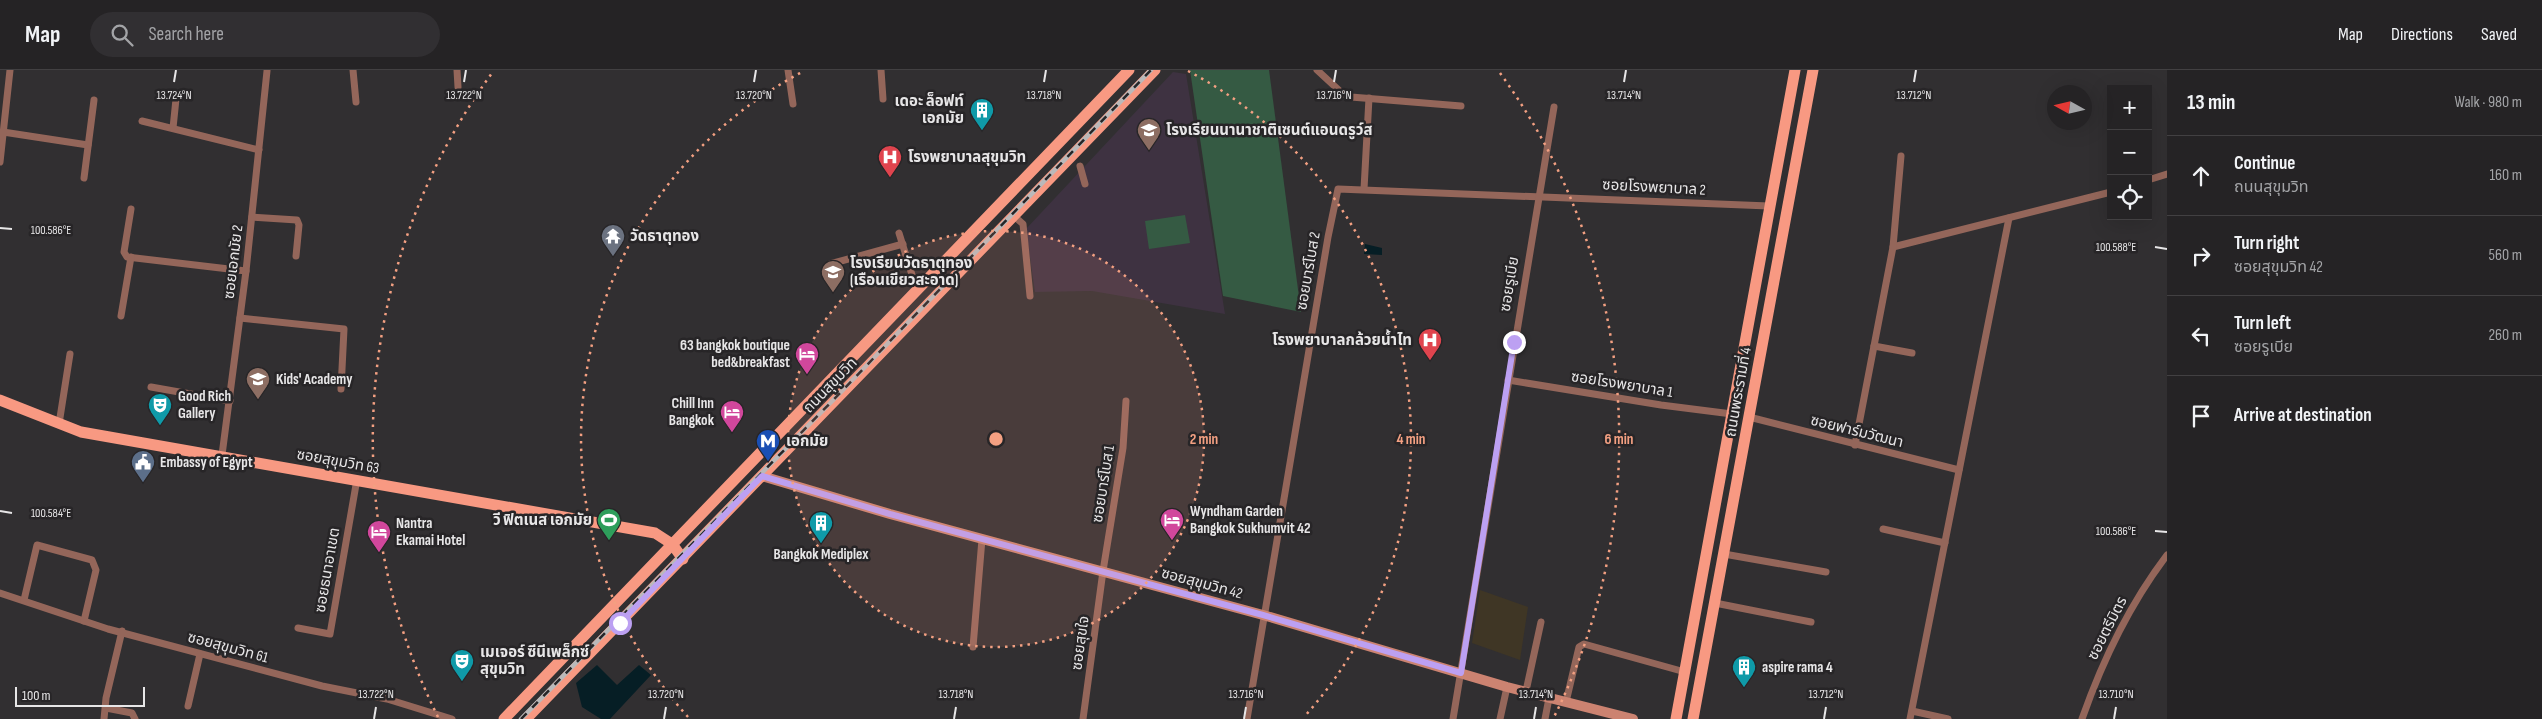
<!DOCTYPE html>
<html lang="en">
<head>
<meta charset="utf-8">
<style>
  :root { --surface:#252325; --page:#312f32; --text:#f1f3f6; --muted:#a3a4a7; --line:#424042 }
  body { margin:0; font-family:"Sofia Sans Condensed","Noto Sans Thai",sans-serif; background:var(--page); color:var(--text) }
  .controls { position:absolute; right:15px; top:15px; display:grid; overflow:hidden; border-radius:0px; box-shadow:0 5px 20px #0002 }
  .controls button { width:45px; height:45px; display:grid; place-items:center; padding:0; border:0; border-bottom:1px solid var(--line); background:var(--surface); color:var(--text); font:25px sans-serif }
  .compass { position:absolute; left:2047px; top:15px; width:45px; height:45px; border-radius:50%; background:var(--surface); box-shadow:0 5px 20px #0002; rotate:278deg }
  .scale { position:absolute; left:15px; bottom:12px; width:130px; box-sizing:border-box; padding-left:5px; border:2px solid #e7e6e7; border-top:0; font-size:14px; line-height:18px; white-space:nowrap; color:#e7e6e7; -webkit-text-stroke:4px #272527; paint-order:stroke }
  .stop { position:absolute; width:15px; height:15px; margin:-11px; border:4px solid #bca0f2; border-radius:50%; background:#fff }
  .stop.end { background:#bca0f2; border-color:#fff; box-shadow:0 1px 5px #0008 }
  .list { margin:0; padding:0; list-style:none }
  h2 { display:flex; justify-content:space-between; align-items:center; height:65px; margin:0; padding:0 20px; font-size:21px }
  h2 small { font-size:16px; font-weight:400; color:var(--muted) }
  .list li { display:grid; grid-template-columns:32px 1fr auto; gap:15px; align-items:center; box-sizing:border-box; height:80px; padding:0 20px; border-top:1px solid var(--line) }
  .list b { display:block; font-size:19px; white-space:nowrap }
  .list p { margin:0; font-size:16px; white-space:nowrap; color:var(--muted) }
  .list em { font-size:16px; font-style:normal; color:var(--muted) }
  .icon { flex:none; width:28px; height:28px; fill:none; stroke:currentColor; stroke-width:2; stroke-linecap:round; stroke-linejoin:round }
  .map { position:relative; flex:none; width:2167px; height:649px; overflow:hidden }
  header { display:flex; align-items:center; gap:30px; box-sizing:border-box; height:70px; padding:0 25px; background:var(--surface); border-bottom:1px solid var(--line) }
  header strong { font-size:24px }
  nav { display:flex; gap:28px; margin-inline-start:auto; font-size:18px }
  .search { width:350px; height:45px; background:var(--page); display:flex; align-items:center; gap:12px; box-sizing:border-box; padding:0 18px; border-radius:28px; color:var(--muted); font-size:19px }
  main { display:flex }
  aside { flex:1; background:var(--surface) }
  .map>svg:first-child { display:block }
  .commercial { fill:#3f3625 }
  .education { fill:#3e3241 }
  .green { fill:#355a43 }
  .water { fill:#061e25 }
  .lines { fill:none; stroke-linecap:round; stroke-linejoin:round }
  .street { stroke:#94665a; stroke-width:7 }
  .secondary { stroke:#cc8371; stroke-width:10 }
  .primary { stroke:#f89982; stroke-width:11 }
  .rail-casing { stroke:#bab9ba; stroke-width:4.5 }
  .rail { stroke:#272527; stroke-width:2.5; stroke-dasharray:8; stroke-linecap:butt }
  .route { stroke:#bca0f2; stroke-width:6 }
  .ticks { fill:none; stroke:#e7e6e7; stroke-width:2 }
  .ring { fill:none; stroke:#f3a082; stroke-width:2.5; stroke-dasharray:2.5 5 }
  .labels { text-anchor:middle; stroke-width:5; stroke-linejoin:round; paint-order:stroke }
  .poi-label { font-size:15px; font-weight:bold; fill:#e7e6e7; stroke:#272527; text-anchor:start }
  .street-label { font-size:15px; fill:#e7e6e7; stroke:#272527 }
  .ticks-label { font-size:12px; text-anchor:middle; fill:#e7e6e7; stroke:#272527; stroke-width:5; stroke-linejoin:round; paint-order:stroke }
  .centre { fill:#f3a082; stroke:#272527; stroke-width:2.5 }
  .ring-label { font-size:15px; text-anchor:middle; font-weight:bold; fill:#f3a082; stroke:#272527; stroke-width:5; stroke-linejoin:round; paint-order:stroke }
</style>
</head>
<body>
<header>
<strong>Map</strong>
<div class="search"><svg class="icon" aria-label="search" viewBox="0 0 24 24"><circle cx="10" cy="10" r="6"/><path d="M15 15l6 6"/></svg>Search here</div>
<nav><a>Map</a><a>Directions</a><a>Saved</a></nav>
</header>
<main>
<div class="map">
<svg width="2167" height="649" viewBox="0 0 2167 649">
  <rect width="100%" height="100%" fill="#312f31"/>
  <polygon class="commercial" points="1480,520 1528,537 1520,590 1472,573"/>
  <polygon class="education" points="1173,2 1186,4 1225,244 1092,221 1035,222 1026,159"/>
  <g class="green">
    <polygon points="1190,0 1269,0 1301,242 1223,226"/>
    <polygon points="1185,145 1190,173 1149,179 1145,151"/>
  </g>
  <g class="water">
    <polygon points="1365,174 1382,178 1382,185 1364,184"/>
    <polygon points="597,595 617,615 639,595 651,605 610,649 601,649 582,637 576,613"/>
  </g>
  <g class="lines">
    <g class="street">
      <polyline points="353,0 356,32"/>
      <polyline points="457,0 458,17"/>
      <polyline points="788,0 793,34"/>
      <polyline points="881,0 883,29"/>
      <polyline points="1317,0 1343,24 1351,27 1461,36"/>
      <polyline points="142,51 259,80"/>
      <polyline points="173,58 176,29"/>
      <polyline points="3,62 88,75"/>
      <polyline points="0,92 10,0"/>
      <polyline points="1080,96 1085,114"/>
      <polyline points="84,108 94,30"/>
      <polyline points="2148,110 2167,104"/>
      <polyline points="1364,119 1369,28"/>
      <polyline points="131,139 124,182 127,187 246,201"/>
      <polyline points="1014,146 1023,154 1030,226"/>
      <polyline points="252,147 297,150 299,155 296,186"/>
      <polyline points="899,163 917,221"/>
      <polyline points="1893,177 2111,122"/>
      <polyline points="830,194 903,174"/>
      <polyline points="121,246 131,187"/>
      <polyline points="240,248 344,259 341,319"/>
      <polyline points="1874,276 1912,283"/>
      <polyline points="1508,310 1661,335 1732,344"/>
      <polyline points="151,317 230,331"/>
      <polyline points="1749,347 1959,400"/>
      <polyline points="59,354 70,284"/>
      <polyline points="1855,375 1893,177 1901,86"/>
      <polyline points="222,385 246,201 267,1"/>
      <polyline points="1883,459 1945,473"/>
      <polyline points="1724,484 1826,502"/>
      <polyline points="0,523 108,559 322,616 387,629 452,649"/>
      <polyline points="24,530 37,475 92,490 96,500 84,551"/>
      <polyline points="1715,533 1811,552"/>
      <polyline points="298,558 330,564 357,409"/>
      <polyline points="973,577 982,469"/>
      <polyline points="1526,621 1541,552"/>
      <polyline points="1566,632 1579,577 1584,574 1685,602"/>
      <polyline points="188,636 200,584"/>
      <polyline points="106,638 132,643 135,649"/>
      <polyline points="1912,641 1948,649"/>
      <polyline points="104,649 106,628 122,561"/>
      <polyline points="1083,649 1103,501 1123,378 1126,331"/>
      <polyline points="1247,649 1328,167 1338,119 1769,136"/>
      <polyline points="1453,649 1554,37"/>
      <polyline points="1500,649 1507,617"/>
      <polyline points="1545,649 1549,628"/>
      <polyline points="1910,649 2009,148"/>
      <path d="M 2082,649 C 2103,589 2129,535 2167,485"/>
    </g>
    <polyline class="secondary" points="762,406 890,444 1263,545 1507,617 1633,649"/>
    <g class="primary">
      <polyline points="0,330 81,362 655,463 672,474 683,489"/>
      <polyline points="504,649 1129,0"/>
      <polyline points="526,649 1155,0"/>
      <polyline points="1676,649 1795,0"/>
      <polyline points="1693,649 1813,0"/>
    </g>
    <g class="rail-casing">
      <polyline id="rail" points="521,649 840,323 1151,0"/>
    </g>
    <use href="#rail" class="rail"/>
  </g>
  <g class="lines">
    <polyline class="route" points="620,553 762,406 890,444 1263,545 1461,603 1514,272"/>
  </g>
  <path class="ticks" d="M 174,12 L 176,0M 464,12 L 466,0M 754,12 L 756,0M 1044,12 L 1046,0M 1334,12 L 1336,0M 1624,12 L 1626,0M 1914,12 L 1916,0M 0,158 L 12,159M 2155,177 L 2167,179M 0,441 L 12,443M 2155,461 L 2167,462M 374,649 L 376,637M 664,649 L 666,637M 954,649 L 956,637M 1244,649 L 1246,637M 1534,649 L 1536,637M 1824,649 L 1826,637M 2114,649 L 2116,637"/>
  <circle cx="996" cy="369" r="208" fill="#f3a082" fill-opacity=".12"/>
  <g class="ring">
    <circle cx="996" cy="369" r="208"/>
    <path d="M688 647A415 415 0 0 1 804 1M1188 1A415 415 0 0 1 1304 647"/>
    <path d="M438 647A623 623 0 0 1 492 3M1500 3A623 623 0 0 1 1554 647"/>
  </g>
  <defs>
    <g id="building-pin" transform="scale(1.25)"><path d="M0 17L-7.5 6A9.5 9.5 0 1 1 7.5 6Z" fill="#0f9aa8" stroke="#272527"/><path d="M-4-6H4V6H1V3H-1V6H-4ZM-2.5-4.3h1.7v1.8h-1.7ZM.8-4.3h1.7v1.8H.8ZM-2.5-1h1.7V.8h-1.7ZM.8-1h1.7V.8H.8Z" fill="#fff"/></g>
    <g id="school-pin" transform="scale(1.25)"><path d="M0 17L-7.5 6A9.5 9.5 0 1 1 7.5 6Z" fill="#8d6e63" stroke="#272527"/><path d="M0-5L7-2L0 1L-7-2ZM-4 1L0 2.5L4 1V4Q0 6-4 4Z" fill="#fff"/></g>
    <g id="hospital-pin" transform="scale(1.25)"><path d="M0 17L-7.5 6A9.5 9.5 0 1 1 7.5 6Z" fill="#e0444e" stroke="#272527"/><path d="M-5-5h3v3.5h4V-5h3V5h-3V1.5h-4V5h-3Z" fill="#fff"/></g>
    <g id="temple-pin" transform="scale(1.25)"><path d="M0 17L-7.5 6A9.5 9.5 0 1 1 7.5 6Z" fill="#6b7280" stroke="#272527"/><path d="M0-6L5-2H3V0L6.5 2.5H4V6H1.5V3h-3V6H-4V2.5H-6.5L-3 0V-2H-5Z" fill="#fff"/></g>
    <g id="hotel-pin" transform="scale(1.25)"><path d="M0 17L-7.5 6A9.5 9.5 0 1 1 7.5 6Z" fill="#d1479c" stroke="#272527"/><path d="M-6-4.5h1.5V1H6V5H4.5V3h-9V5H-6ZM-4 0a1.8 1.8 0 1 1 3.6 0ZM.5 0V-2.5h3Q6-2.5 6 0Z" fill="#fff"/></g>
    <g id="theatre-pin" transform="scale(1.25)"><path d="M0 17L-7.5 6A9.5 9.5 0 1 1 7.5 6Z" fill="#0f9aa8" stroke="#272527"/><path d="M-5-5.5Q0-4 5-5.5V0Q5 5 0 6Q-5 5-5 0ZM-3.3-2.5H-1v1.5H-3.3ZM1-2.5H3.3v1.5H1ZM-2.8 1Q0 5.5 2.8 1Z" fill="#fff"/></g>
    <g id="metro-pin" transform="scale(1.25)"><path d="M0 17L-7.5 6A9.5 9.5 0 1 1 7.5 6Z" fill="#1a4fb4" stroke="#272527"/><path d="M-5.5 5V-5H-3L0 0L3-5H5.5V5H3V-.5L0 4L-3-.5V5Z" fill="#fff"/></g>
    <g id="civic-pin" transform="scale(1.25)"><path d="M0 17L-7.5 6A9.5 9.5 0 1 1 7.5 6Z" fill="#5c6f8a" stroke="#272527"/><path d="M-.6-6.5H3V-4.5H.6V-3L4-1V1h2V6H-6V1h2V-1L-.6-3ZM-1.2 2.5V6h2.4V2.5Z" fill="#fff"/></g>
    <g id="stadium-pin" transform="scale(1.25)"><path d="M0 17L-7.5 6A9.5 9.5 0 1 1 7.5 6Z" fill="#2e9e5b" stroke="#272527"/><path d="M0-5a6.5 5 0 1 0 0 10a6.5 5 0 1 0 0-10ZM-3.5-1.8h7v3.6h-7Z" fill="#fff"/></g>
  </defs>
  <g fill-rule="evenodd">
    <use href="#building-pin" x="982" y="40"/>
    <use href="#school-pin" x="1149" y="60"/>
    <use href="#hospital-pin" x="890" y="87"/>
    <use href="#temple-pin" x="613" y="166"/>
    <use href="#school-pin" x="833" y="202"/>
    <use href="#hospital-pin" x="1430" y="270"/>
    <use href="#hotel-pin" x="807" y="284"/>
    <use href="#school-pin" x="258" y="309"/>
    <use href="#theatre-pin" x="160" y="335"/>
    <use href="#hotel-pin" x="732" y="342"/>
    <use href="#metro-pin" x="768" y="371"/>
    <use href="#civic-pin" x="143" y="392"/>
    <use href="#stadium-pin" x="609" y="450"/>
    <use href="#hotel-pin" x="1172" y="450"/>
    <use href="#building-pin" x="821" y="453"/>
    <use href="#hotel-pin" x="379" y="462"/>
    <use href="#theatre-pin" x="462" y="591"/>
    <use href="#building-pin" x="1744" y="597"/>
  </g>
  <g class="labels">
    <g class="poi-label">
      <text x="964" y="36" text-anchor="end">เดอะ ล็อฟท์<tspan x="964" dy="17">เอกมัย</tspan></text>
      <text x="1166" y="65">โรงเรียนนานาชาติเซนต์แอนดรูว์ส</text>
      <text x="908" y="92">โรงพยาบาลสุขุมวิท</text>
      <text x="630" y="171">วัดธาตุทอง</text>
      <text x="850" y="198">โรงเรียนวัดธาตุทอง<tspan x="850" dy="17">(เรือนเขียวสะอาด)</tspan></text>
      <text x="1412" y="275" text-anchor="end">โรงพยาบาลกล้วยน้ำไท</text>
      <text x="790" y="280" text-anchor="end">63 bangkok boutique<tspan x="790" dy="17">bed&amp;breakfast</tspan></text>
      <text x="276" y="314">Kids' Academy</text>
      <text x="178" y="331">Good Rich<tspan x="178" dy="17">Gallery</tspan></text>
      <text x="714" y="338" text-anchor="end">Chill Inn<tspan x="714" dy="17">Bangkok</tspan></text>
      <text x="786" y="376">เอกมัย</text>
      <text x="160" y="397">Embassy of Egypt</text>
      <text x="1190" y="446">Wyndham Garden<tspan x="1190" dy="17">Bangkok Sukhumvit 42</tspan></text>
      <text x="592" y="455" text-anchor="end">วี ฟิตเนส เอกมัย</text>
      <text x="396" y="458">Nantra<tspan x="396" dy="17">Ekamai Hotel</tspan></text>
      <text x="821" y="489" text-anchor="middle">Bangkok Mediplex</text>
      <text x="480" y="587">เมเจอร์ ซีนีเพล็กซ์<tspan x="480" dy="17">สุขุมวิท</tspan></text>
      <text x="1762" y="602">aspire rama 4</text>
    </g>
    <g class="street-label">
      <text transform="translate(1654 117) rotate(3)" y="5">ซอยโรงพยาบาล 2</text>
      <text transform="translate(233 192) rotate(-83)" y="5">ซอยเอกมัย 2</text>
      <text transform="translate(1308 201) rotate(-80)" y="5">ซอยบาร์โบส 2</text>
      <text transform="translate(1509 214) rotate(-81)" y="5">ซอยรูเบีย</text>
      <text transform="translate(1622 314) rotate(9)" y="5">ซอยโรงพยาบาล 1</text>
      <text transform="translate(830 315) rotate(-46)" y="5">ถนนสุขุมวิท</text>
      <text transform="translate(1738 322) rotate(-80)" y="5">ถนนพระรามที่ 4</text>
      <text transform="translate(1857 361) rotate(14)" y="5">ซอยฟาร์มวัฒนา</text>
      <text transform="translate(338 391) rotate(10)" y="5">ซอยสุขุมวิท 63</text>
      <text transform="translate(1103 414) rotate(-81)" y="5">ซอยบาร์โบส 1</text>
      <text transform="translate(327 500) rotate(-80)" y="5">ซอยธนาอาเขต</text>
      <text transform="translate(1202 513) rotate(15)" y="5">ซอยสุขุมวิท 42</text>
      <text transform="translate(2107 558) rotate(-63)" y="5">ซอยตรีมิตร</text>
      <text transform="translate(1080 573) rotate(-82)" y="5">ซอยสุขใจ</text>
      <text transform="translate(228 577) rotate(15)" y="5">ซอยสุขุมวิท 61</text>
    </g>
  </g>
  <g class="ticks-label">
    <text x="174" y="29">13.724°N</text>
    <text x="464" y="29">13.722°N</text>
    <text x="754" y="29">13.720°N</text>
    <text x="1044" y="29">13.718°N</text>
    <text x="1334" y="29">13.716°N</text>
    <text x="1624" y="29">13.714°N</text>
    <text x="1914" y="29">13.712°N</text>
    <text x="51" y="164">100.586°E</text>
    <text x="2116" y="181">100.588°E</text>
    <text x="51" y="447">100.584°E</text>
    <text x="2116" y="465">100.586°E</text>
    <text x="376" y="628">13.722°N</text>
    <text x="666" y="628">13.720°N</text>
    <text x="956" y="628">13.718°N</text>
    <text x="1246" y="628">13.716°N</text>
    <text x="1536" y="628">13.714°N</text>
    <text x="1826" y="628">13.712°N</text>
    <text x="2116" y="628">13.710°N</text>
  </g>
  <circle cx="996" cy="369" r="8" class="centre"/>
  <g class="ring-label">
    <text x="1204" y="374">2 min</text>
    <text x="1411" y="374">4 min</text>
    <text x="1619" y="374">6 min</text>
  </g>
</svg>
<div class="controls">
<button>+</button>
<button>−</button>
<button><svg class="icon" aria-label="locate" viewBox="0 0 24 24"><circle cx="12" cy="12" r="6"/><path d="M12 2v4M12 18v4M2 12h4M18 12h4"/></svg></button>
</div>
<svg class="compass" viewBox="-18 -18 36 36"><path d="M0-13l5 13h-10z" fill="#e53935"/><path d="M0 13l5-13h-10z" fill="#a3a4a7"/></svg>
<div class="scale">100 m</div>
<div class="stop" style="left:620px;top:553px"></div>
<div class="stop end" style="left:1514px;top:272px"></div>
</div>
<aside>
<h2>13 min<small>Walk · 980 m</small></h2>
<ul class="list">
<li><svg class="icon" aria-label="ahead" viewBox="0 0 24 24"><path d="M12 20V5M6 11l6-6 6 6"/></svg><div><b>Continue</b><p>ถนนสุขุมวิท</p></div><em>160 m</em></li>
<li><svg class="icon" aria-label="right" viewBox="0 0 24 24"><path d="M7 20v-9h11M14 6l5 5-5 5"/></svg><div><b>Turn right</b><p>ซอยสุขุมวิท 42</p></div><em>560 m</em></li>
<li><svg class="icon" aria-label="left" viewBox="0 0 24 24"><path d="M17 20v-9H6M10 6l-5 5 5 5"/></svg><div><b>Turn left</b><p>ซอยรูเบีย</p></div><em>260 m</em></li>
<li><svg class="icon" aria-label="arrive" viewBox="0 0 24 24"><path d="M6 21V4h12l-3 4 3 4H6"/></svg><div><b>Arrive at destination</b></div></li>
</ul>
</aside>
</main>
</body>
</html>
